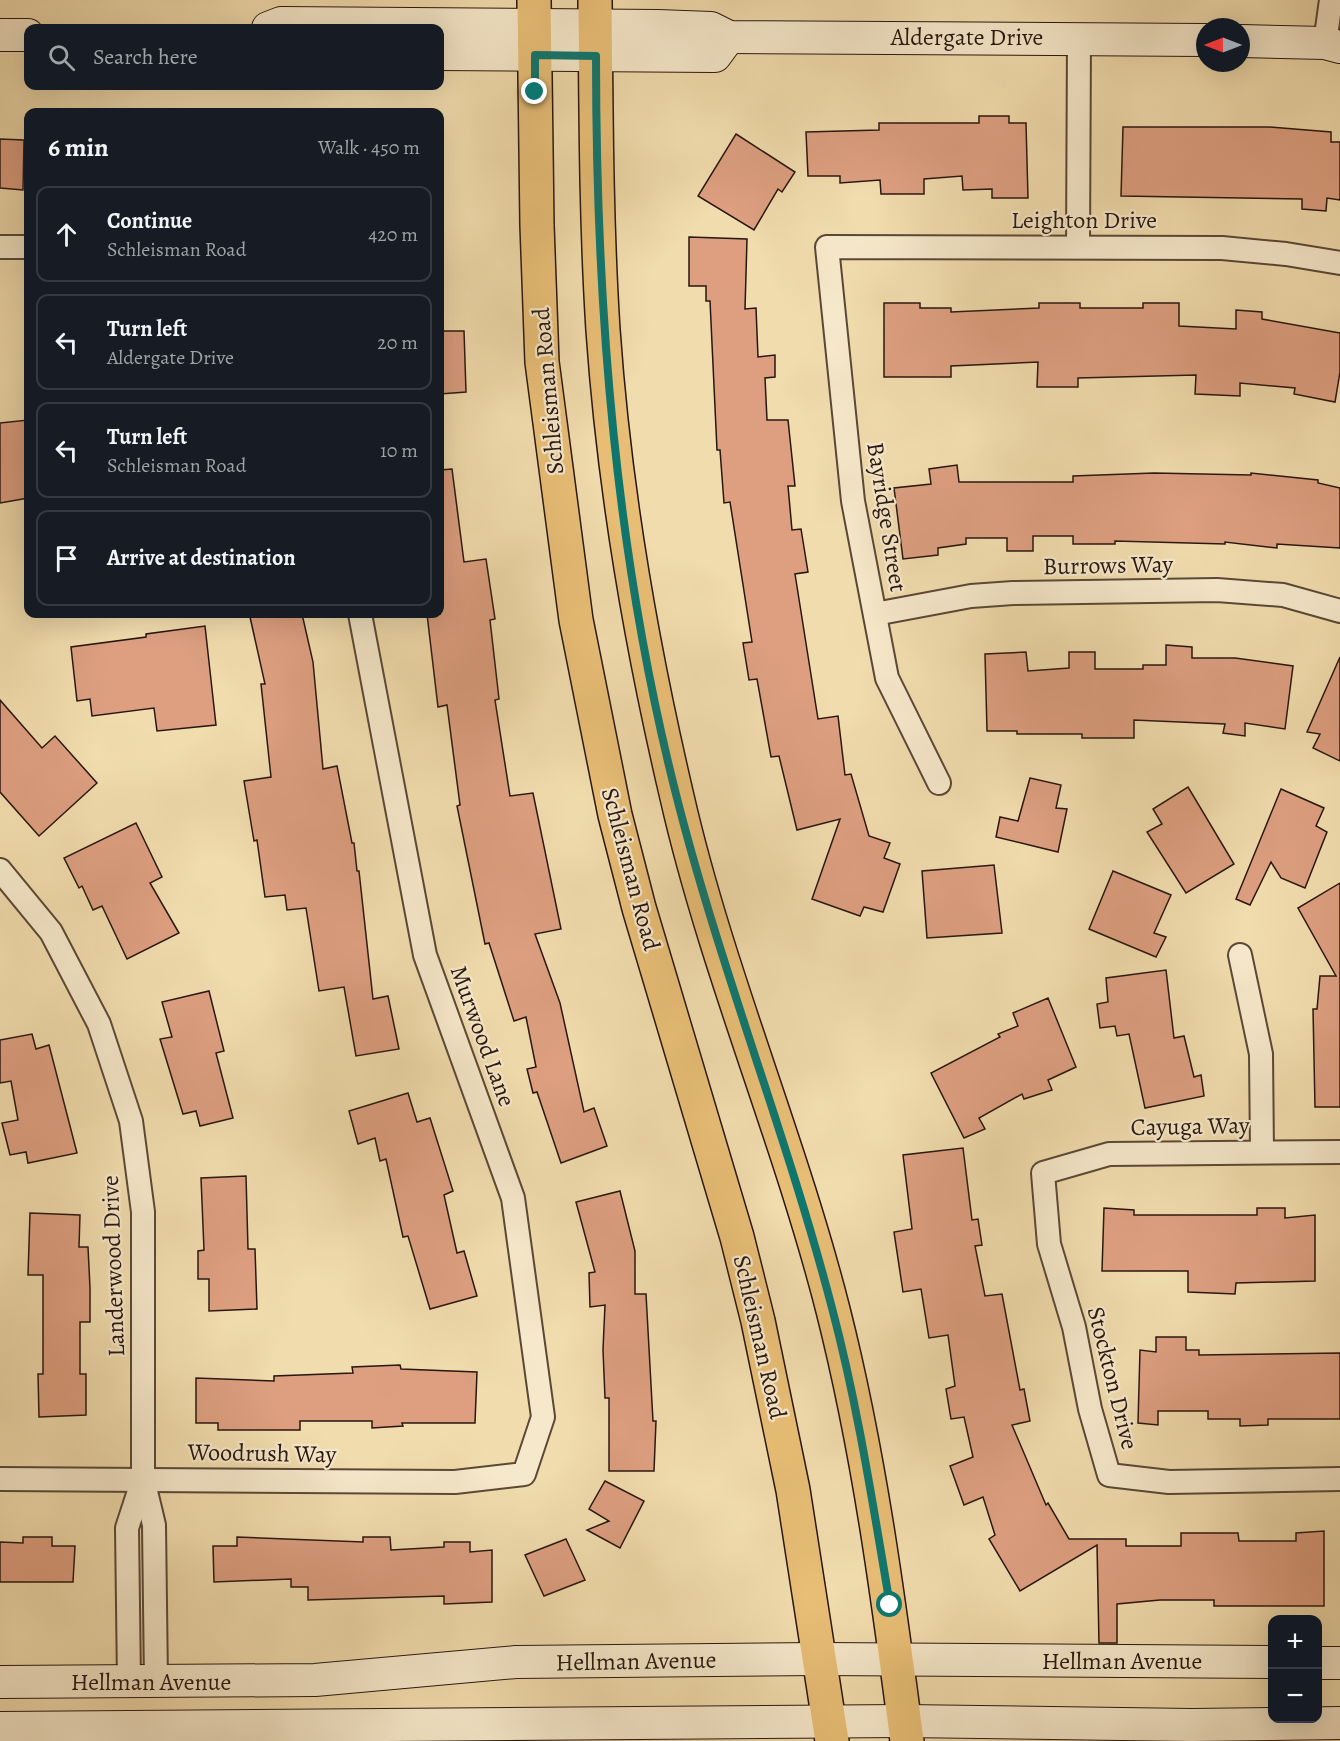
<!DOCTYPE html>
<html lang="en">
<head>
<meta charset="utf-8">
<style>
  :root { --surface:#171b24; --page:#20242c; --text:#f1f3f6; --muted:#9ea1a6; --line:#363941 }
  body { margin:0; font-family:Alegreya,serif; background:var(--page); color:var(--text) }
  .controls { position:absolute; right:18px; bottom:18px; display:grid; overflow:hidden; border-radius:12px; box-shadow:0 6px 24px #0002 }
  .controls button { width:54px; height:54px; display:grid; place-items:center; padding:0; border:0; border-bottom:2px solid var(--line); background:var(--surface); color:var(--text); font:30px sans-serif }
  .compass { position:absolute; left:1196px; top:18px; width:54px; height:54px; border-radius:50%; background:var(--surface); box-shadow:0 6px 24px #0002; rotate:270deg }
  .stop { position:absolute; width:18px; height:18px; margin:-14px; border:4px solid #0f766e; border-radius:50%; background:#fff }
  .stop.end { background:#0f766e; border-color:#fff; box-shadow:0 2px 6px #0008 }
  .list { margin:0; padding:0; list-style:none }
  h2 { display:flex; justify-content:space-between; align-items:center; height:78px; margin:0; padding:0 24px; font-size:26px }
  h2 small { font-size:20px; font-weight:400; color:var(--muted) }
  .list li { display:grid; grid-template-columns:39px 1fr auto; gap:18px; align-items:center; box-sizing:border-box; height:96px; margin:0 12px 12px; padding:0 12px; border:2px solid var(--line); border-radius:12px }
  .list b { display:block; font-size:22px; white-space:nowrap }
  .list p { margin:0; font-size:20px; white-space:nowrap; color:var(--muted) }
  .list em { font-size:20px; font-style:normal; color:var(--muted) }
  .icon { flex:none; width:33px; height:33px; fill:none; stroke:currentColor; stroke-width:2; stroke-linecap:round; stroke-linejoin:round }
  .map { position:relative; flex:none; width:1340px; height:1741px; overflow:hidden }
  .search { position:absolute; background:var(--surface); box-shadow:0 6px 24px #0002; left:24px; top:24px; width:420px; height:66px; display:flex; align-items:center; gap:15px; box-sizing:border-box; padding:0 21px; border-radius:12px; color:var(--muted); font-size:22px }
  .panel { position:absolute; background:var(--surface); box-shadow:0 6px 24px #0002; left:24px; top:108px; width:420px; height:510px; border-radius:12px }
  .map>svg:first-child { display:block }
  .building { fill:#dd9f80; stroke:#281710; stroke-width:1.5 }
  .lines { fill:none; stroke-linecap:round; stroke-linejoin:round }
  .street-casing { stroke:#5a4837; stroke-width:26 }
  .secondary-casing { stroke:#281710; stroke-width:34 }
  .primary-casing { stroke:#281710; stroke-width:36 }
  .street { stroke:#f6e8ca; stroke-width:22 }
  .secondary { stroke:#f6e8ca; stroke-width:32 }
  .primary { stroke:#e8be76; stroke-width:33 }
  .route { stroke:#0f766e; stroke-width:8 }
  .labels { text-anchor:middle; stroke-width:4.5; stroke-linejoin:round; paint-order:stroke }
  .street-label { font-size:24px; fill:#281710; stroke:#f6e8ca }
</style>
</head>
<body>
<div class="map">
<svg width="1340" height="1741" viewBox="0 0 1340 1741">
  <rect width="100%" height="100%" fill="#f1dcad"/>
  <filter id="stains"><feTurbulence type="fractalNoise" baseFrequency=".00333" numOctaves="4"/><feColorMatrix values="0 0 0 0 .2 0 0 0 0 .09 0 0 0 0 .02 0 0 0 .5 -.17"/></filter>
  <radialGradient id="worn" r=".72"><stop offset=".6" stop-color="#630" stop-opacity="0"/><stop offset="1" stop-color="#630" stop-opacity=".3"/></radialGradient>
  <g class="building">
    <polygon points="979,116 1009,116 1009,123 1026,123 1028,198 992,198 992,189 963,190 962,176 924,179 924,194 881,194 880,180 840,183 840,176 808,176 806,132 879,130 879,123 979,123"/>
    <polygon points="1123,127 1269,127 1331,132 1331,142 1340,142 1340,200 1327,198 1326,211 1302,209 1302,199 1121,196"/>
    <polygon points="736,134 795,172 782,192 778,189 754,230 698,196"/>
    <polygon points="0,139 24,140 23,190 0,188"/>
    <polygon points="689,237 747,239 745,309 756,308 758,357 775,355 775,377 765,378 767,420 788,420 795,486 788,486 792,530 801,529 808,572 795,574 818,719 838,716 845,775 851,774 869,836 890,843 884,858 900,864 883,912 864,907 860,916 812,899 840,819 797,830 779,756 771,757 757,679 749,680 743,643 752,642 730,502 724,503 720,450 717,450 710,301 706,301 706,286 689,286"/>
    <polygon points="884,303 920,303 920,308 951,308 951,312 1039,308 1039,303 1080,303 1080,308 1143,308 1143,303 1179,303 1179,326 1236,329 1236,310 1262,312 1262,319 1340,333 1340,372 1335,402 1294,394 1295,388 1240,383 1240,396 1195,394 1196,375 1078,378 1078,387 1037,387 1038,362 951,366 951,377 884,377"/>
    <polygon points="440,331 464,331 466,392 440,394"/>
    <polygon points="28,420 28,498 0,503 0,423"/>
    <polygon points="957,465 959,482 1073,482 1073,476 1154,473 1251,475 1251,473 1318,480 1318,483 1340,488 1340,548 1277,544 1277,548 1225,542 1225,544 1115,541 1115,544 1073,544 1073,536 1033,536 1033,551 1007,551 1007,538 966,538 966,544 938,548 938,555 903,559 894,488 931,484 929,469"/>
    <polygon points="452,469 464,562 486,559 495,619 490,620 499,699 495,700 510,796 533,793 561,929 535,934 560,1003 584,1112 594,1108 607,1146 561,1163 537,1092 533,1093 527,1069 536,1067 526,1017 514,1021 489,943 485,944 457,806 460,805 447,705 438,707 427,614 440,614 440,470"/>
    <polygon points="263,614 302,614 313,662 323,769 337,766 352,843 354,843 357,871 359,871 373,999 388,996 399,1049 356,1056 344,987 319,991 306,908 287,910 285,895 265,897 257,840 254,841 244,781 271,777 261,684 265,684 250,617"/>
    <polygon points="205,626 216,725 157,731 154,708 92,716 90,699 77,701 71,647 146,637 146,634"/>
    <polygon points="1166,645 1192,647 1192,658 1235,658 1293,666 1285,729 1245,723 1245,736 1223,733 1225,724 1134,720 1134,738 1082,738 1082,734 1017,734 1017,731 987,731 985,654 1026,652 1028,671 1069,668 1069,652 1095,652 1095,669 1143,669 1143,665 1166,665"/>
    <polygon points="1340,657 1340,761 1313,748 1320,734 1307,732"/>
    <polygon points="0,700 42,748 55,736 97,783 39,836 0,792"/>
    <polygon points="1030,778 1061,785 1056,808 1067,809 1058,852 996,837 1000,817 1018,821"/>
    <polygon points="1188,787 1234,864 1186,893 1147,832 1162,824 1153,809"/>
    <polygon points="1281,789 1324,808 1316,826 1327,832 1305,888 1281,878 1271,862 1250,905 1236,899"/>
    <polygon points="136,823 162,877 150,883 179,933 127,959 102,906 93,910 82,886 79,888 64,858"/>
    <polygon points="994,865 1002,933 927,938 922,871"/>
    <polygon points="1113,871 1171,895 1154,933 1166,937 1156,957 1089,929"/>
    <polygon points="1340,883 1340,1107 1315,1107 1313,1009 1317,1009 1320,976 1336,976 1298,908"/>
    <polygon points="1166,970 1174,1038 1184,1036 1194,1077 1201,1075 1204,1096 1145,1108 1129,1034 1117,1036 1115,1026 1100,1028 1097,1004 1108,1002 1106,978"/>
    <polygon points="209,991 224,1051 216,1053 233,1118 200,1126 196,1111 183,1114 160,1039 172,1037 162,1002"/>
    <polygon points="1048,998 1076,1067 1048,1080 1052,1090 1024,1099 1022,1094 979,1118 985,1129 964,1138 931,1073 1000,1037 998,1034 1018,1026 1013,1013"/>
    <polygon points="32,1034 36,1049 49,1045 77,1153 28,1163 26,1152 10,1155 2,1123 18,1120 11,1081 0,1083 0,1040"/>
    <polygon points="408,1093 417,1122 430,1118 453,1191 444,1195 457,1253 464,1251 477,1296 430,1309 408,1236 403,1237 386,1159 380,1161 375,1138 358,1144 349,1111"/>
    <polygon points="963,1148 972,1220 978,1219 982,1245 975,1246 985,1296 1002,1294 1020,1390 1024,1389 1030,1421 1012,1425 1046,1505 1048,1503 1069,1539 1126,1539 1126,1546 1181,1546 1181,1533 1238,1533 1239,1541 1296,1541 1296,1533 1324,1531 1324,1606 1214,1606 1214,1600 1160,1600 1117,1604 1117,1643 1099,1643 1097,1545 1020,1591 989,1539 995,1535 983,1497 964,1505 950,1466 973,1457 964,1417 951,1419 946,1389 955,1386 948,1335 929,1338 921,1289 903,1292 894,1232 912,1229 903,1155"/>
    <polygon points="246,1176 248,1249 255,1249 257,1309 209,1311 209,1279 198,1279 198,1251 204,1250 201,1178"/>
    <polygon points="620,1191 635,1251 635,1294 646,1294 653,1421 656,1421 654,1471 609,1471 609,1398 605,1398 603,1350 605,1305 590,1307 589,1273 595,1272 576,1202"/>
    <polygon points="1104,1208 1134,1210 1134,1215 1257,1215 1257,1208 1285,1208 1285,1218 1315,1215 1315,1281 1236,1283 1235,1294 1188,1292 1188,1271 1102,1271"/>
    <polygon points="30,1213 80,1215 79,1247 88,1247 90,1288 90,1322 80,1322 80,1374 86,1374 86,1415 39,1417 38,1374 43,1374 43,1275 28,1275"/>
    <polygon points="1156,1337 1186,1337 1186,1350 1199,1350 1199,1355 1340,1353 1340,1419 1268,1419 1268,1425 1240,1426 1240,1419 1208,1419 1208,1411 1158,1411 1158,1425 1138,1423 1140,1350 1156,1352"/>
    <polygon points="400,1365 401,1369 477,1372 475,1423 402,1423 403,1426 372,1428 372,1421 300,1421 300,1430 218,1430 218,1423 196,1423 196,1378 274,1381 274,1376 353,1373 352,1367"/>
    <polygon points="605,1481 644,1501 620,1548 587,1530 609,1521 589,1509"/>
    <polygon points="23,1537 52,1537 52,1546 75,1546 73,1582 0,1582 0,1542 23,1543"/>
    <polygon points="237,1537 363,1542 363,1537 390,1537 391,1550 444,1547 444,1542 470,1542 470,1552 492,1550 492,1602 444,1604 444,1596 308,1600 308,1587 291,1587 291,1579 214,1582 213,1546 237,1546"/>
    <polygon points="566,1539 585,1580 544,1596 525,1555"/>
  </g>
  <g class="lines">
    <g class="street-casing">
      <g id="street">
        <polyline points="1325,43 1331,0"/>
        <polyline points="0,247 28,247"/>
        <polyline points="1078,247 1079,38"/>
        <polyline points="875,614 971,596 1013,593 1217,590 1283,595 1340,611"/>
        <polyline points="939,783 887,678 853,501 827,247 1222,248 1286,254 1340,263"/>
        <polyline points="0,870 51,932 99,1024 131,1121 143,1212 143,1479 154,1525 156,1682"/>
        <polyline points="1240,955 1261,1054 1262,1152"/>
        <polyline points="1340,1152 1109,1154 1043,1173 1049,1244 1074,1327 1090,1409 1109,1475 1169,1482 1340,1479"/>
        <polyline points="0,1479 455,1482 524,1474 543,1417 513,1198 425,955 360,614"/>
        <polyline points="129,1682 127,1528 143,1479"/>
      </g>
    </g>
    <g class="secondary-casing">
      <g id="secondary">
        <polyline points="268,28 281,23 658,26 711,28 729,37 1205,40"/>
        <polyline points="0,35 28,35"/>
        <polyline points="1241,41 1325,43 1340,47"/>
        <polyline points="440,54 715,56 729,37"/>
        <polyline points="1318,1663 1340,1663"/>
        <polyline points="0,1682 315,1680 516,1662 820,1659 1272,1662"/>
        <polyline points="0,1728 905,1721 1192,1725 1340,1723"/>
      </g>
    </g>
    <g class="primary-casing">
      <g id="primary">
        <polyline points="534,0 537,225 542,362 576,620 615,815 639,908 737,1237 758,1321 793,1490 832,1741"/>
        <path d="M 595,0 C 596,110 596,220 603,330 C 614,488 641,644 677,797 C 717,972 789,1137 833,1310 C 869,1452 888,1596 907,1741"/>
      </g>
    </g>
    <use href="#street" class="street"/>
    <use href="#secondary" class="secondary"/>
    <use href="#primary" class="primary"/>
  </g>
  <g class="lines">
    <path class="route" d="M 535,92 L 535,55 L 596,56 C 596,308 615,560 679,806 C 723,976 788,1139 832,1308 C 858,1406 873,1506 890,1605"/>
  </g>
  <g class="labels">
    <g class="street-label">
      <text x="967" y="45">Aldergate Drive</text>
      <text x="1084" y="228">Leighton Drive</text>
      <text transform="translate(548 391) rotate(-95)" y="8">Schleisman Road</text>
      <text transform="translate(887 517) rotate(81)" y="8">Bayridge Street</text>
      <text transform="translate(1108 565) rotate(-1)" y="8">Burrows Way</text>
      <text transform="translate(631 869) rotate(75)" y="8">Schleisman Road</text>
      <text transform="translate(483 1036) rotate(70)" y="8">Murwood Lane</text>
      <text transform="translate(1190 1126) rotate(-1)" y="8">Cayuga Way</text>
      <text transform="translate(113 1266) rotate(-92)" y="8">Landerwood Drive</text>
      <text transform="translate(760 1337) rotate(77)" y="8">Schleisman Road</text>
      <text transform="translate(1113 1378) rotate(76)" y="8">Stockton Drive</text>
      <text transform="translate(262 1453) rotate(1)" y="8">Woodrush Way</text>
      <text transform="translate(636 1661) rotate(-1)" y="8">Hellman Avenue</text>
      <text x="1122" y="1669">Hellman Avenue</text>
      <text x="151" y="1690">Hellman Avenue</text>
    </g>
  </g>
  <rect width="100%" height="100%" filter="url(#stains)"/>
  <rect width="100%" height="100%" fill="url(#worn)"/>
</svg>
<div class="controls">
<button>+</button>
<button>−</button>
</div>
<svg class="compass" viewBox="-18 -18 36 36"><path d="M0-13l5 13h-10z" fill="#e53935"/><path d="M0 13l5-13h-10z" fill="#9ea1a6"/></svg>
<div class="stop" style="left:890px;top:1605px"></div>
<div class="stop end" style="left:535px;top:92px"></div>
<div class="search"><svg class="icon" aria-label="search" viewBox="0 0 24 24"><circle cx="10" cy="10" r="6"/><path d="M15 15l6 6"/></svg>Search here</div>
<section class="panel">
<h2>6 min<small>Walk · 450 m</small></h2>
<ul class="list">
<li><svg class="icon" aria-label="ahead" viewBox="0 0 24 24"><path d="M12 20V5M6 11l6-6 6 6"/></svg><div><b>Continue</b><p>Schleisman Road</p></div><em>420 m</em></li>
<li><svg class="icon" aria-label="left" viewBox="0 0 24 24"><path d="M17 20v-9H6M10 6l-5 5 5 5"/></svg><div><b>Turn left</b><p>Aldergate Drive</p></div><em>20 m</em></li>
<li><svg class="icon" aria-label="left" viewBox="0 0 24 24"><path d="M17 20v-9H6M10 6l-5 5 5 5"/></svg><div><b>Turn left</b><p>Schleisman Road</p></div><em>10 m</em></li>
<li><svg class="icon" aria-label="arrive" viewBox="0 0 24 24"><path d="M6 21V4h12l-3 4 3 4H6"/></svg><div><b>Arrive at destination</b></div></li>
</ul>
</section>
</div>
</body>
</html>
